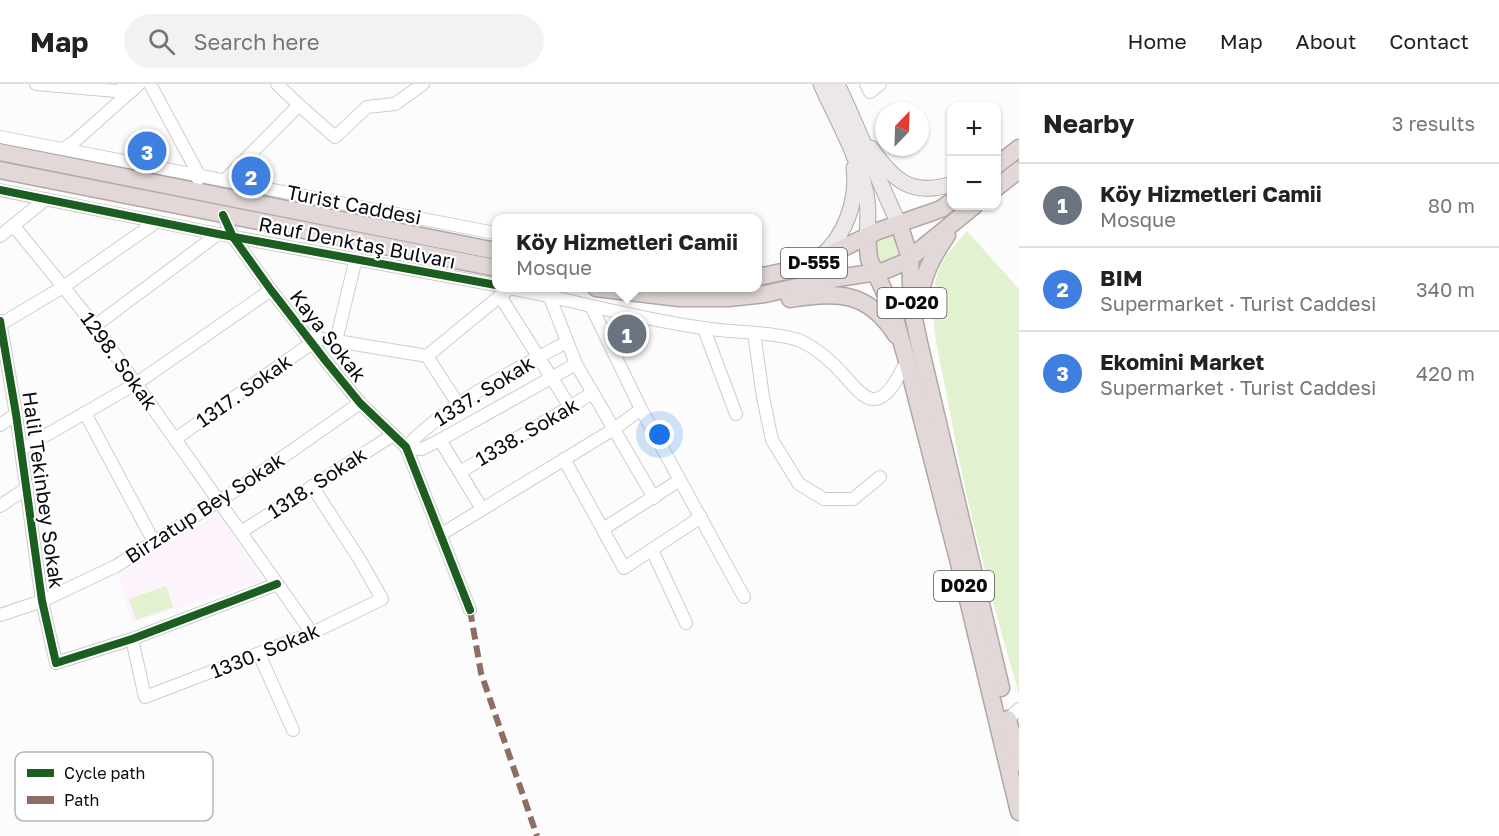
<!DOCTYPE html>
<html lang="en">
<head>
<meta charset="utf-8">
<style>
  :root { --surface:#fff; --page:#f2f2f2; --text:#222; --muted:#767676; --line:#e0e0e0; --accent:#1a73e8 }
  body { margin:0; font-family:"Golos Text",sans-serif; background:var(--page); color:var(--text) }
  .controls { position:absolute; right:18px; top:18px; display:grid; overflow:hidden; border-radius:12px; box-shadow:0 2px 4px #0004 }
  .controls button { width:54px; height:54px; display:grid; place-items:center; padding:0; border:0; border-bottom:2px solid var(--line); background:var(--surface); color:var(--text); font:30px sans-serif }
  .compass { position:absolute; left:875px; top:18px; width:54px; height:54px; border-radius:50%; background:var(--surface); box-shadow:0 2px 4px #0004; rotate:23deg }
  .you { position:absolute; left:660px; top:351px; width:21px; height:21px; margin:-15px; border:4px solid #fff; border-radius:50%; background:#1a73e8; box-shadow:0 0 0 9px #1a73e833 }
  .badge { display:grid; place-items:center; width:39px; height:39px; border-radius:50%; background:var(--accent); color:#fff; font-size:20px; font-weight:700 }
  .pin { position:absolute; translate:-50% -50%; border:3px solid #fff; box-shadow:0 2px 6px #0006 }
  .popup { position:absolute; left:492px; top:130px; width:270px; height:78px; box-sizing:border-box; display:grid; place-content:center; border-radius:12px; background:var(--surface); filter:drop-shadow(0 2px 4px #0005); font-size:20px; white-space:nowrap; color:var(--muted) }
  .popup b { font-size:22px; color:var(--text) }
  .popup::after { content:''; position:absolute; left:50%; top:100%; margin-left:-12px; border:12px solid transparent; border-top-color:var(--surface) }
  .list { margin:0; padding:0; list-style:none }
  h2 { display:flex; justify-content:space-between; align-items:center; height:78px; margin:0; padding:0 24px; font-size:26px }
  h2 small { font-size:20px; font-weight:400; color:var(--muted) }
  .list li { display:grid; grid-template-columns:39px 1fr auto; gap:18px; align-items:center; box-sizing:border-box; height:84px; padding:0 24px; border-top:2px solid var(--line) }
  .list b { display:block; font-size:22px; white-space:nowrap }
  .list p { margin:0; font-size:20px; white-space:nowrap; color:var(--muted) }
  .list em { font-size:20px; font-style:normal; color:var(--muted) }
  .icon { flex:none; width:33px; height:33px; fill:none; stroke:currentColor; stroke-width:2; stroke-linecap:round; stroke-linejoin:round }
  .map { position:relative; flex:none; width:1019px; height:752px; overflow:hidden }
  header { display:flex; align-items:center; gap:36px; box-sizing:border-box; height:84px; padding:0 30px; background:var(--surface); border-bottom:2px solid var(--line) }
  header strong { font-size:28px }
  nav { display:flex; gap:33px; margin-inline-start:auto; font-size:21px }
  .search { width:420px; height:54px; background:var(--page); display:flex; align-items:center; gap:15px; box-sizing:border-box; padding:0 21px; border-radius:33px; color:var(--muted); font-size:22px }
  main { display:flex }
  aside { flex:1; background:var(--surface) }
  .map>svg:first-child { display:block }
  .education { fill:#fdf3fc }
  .green { fill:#e2f1d0 }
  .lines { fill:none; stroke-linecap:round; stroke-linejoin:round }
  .minor-casing { stroke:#cdcdcf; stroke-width:14 }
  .major-casing { stroke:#b0a7a6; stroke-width:17 }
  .highway-casing { stroke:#b0a7a6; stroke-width:19 }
  .minor { stroke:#fff; stroke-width:12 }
  .major { stroke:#ede8e8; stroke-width:15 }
  .highway { stroke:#e1d8d7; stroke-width:16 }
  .quiet { stroke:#8d6e63; stroke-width:6; stroke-dasharray:12 6; stroke-linecap:butt }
  .cycleway-casing { stroke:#fff; stroke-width:11 }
  .cycleway { stroke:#1b5e20; stroke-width:8 }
  .labels { text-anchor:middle; stroke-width:4.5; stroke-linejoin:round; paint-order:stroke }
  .shield { fill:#fff; stroke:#545457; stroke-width:1.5 }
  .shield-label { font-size:18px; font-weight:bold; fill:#0b0b0f }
  .street-label { font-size:20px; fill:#0b0b0f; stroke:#fff }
  .key { fill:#fff; stroke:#b6b6b7; stroke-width:1.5 }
  .key-label { font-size:16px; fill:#0b0b0f }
</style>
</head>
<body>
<header>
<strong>Map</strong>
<div class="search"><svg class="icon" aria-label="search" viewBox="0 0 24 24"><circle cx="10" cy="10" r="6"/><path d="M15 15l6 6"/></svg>Search here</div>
<nav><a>Home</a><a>Map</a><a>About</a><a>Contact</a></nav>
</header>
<main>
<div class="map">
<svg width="1019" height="752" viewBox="0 0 1019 752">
  <rect width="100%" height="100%" fill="#fcfcfc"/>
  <polygon class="education" points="219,428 262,497 132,539 118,490"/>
  <g class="green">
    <path d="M 967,147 L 1019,205 L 1019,610 C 990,512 965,413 947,313 C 941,279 930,244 934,209 C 936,180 949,168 967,147 Z"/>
    <polygon points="888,148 898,152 901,172 887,179 878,176 873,158"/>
    <polygon points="166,502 173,523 136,536 129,515"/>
  </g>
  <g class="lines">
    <g class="minor-casing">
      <g id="minor">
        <polyline points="36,0 116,7 139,0"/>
        <polyline points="150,0 199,91 198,95"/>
        <polyline points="866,0 870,8 880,0"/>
        <polyline points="299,21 335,53 367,23 395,20 423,0"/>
        <polyline points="0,53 495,149"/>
        <polyline points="63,65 75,57 137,2"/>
        <polyline points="225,96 299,21 277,0"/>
        <polyline points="0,106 218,150 496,201"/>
        <polyline points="223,131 233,153 271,206 325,276 360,319 406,363 470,526"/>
        <polyline points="13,141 95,242 312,549"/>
        <polyline points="0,152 46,115"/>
        <path d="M 508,204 C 573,216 637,235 704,244 C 733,249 770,247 798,256 C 809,260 824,271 832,279 C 843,288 859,313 872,315 C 889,317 900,288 907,277"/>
        <polyline points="549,211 576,280 654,414"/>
        <polyline points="500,212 570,323"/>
        <polyline points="591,222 641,325 744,513"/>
        <polyline points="0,237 16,330 42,517 56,579 132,555 277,500"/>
        <polyline points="1,240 63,203 156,138"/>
        <polyline points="95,242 218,150"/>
        <polyline points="704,245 736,330"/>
        <polyline points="754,249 763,313 772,356 799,400 824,415 853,415 880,393"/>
        <polyline points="306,252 427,272 510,204"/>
        <polyline points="336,257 356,174"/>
        <polyline points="427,272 458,320"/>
        <polyline points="85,329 154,458"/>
        <polyline points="0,341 16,330"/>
        <polyline points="175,355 312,259"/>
        <polyline points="440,356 482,425"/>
        <path d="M 406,363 C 447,320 514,286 567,258"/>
        <polyline points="406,363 422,365 440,356 576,280"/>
        <polyline points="22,365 137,299 271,206"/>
        <polyline points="564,375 624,484 701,433"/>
        <polyline points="460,388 593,309"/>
        <polyline points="0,422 27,404"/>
        <polyline points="603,445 680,396"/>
        <polyline points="241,448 393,351"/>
        <polyline points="440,451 614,345 641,325"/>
        <polyline points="652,466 686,539"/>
        <polyline points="0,531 42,517 116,482 233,408 360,319"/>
        <polyline points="132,555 145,613 312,549 382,515 360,476 312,402"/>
        <polyline points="259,570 293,646"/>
        <polyline points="1008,635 1019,625"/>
      </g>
    </g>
    <g class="major-casing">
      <g id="major">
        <path d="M 821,0 C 836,34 856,68 865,105 C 869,120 868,136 867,152"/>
        <path d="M 837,0 C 859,46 877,94 899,140"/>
        <path d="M 871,64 C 893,96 911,113 952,100"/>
        <path d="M 820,173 C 845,153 858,116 854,84"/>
      </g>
    </g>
    <g class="highway-casing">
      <g id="highway">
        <polyline points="0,68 496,167"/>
        <polyline points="996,82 1019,64"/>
        <polyline points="0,86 496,184"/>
        <polyline points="996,104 1019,86"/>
        <polyline points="899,140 910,174 912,226 920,263 1001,604"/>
        <polyline points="867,152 869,175 892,224 907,277 962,491 1019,728"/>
        <polyline points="758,193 791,186 812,179 878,147 941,125 952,117"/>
        <polyline points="596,204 679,214 729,214 765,210 838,194 884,187 905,178 974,122"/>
        <path d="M 790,215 C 837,207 868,207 896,251"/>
        <path d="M 920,221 C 920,194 933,172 947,151"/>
        <polyline points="1008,635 1019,679"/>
      </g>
    </g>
    <use href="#minor" class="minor"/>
    <use href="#major" class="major"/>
    <use href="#highway" class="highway"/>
    <polyline class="quiet" points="470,526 481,589 537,752"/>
    <g class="cycleway-casing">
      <g id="cycleway">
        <polyline points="0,106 218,150 496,201"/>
        <polyline points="223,131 233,153 271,206 325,276 360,319 406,363 470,526"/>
        <polyline points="0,237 16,330 42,517 56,579 132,555 277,500"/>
      </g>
    </g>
    <use href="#cycleway" class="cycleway"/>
  </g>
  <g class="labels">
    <g class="shield">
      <rect x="781" y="164" width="66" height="30" rx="4.5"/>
      <rect x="877.5" y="204" width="69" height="30" rx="4.5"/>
      <rect x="934" y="487" width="60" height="30" rx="4.5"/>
    </g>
    <g class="shield-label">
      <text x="814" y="185">D-555</text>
      <text x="912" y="225">D-020</text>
      <text x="964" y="508">D020</text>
    </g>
    <g class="street-label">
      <text transform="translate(354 121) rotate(11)" y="7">Turist Caddesi</text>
      <text transform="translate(357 159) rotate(11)" y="7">Rauf Denktaş Bulvarı</text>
      <text transform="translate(328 252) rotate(52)" y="7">Kaya Sokak</text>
      <text transform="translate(119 277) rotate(54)" y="7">1298. Sokak</text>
      <text transform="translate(244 307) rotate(-35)" y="7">1317. Sokak</text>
      <text transform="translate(484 307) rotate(-32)" y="7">1337. Sokak</text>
      <text transform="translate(527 348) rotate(-30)" y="7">1338. Sokak</text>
      <text transform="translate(317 399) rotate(-33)" y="7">1318. Sokak</text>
      <text transform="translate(43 406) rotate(82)" y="7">Halil Tekinbey Sokak</text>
      <text transform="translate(205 424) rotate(-33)" y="7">Birzatup Bey Sokak</text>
      <text transform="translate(265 567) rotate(-22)" y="7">1330. Sokak</text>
    </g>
  </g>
  <rect x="15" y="668" width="198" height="69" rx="9" class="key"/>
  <rect x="27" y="685" width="27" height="8" fill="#1b5e20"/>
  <rect x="27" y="712" width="27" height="8" fill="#8d6e63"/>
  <g class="key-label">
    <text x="64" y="695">Cycle path</text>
    <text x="64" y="722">Path</text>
  </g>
</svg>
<div class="controls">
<button>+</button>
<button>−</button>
</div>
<svg class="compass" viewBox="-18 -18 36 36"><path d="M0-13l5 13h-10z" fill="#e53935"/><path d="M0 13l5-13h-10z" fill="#767676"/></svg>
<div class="you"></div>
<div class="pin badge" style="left:627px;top:250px;background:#6b7280">1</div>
<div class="popup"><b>Köy Hizmetleri Camii</b>Mosque</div>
<div class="pin badge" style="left:251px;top:92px;background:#3f7fe0">2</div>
<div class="pin badge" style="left:147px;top:67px;background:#3f7fe0">3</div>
</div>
<aside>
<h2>Nearby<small>3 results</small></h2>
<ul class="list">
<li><span class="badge" style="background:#6b7280">1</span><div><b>Köy Hizmetleri Camii</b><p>Mosque</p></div><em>80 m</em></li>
<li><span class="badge" style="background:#3f7fe0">2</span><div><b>BIM</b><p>Supermarket · Turist Caddesi</p></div><em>340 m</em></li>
<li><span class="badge" style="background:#3f7fe0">3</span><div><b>Ekomini Market</b><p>Supermarket · Turist Caddesi</p></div><em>420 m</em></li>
</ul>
</aside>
</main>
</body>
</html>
